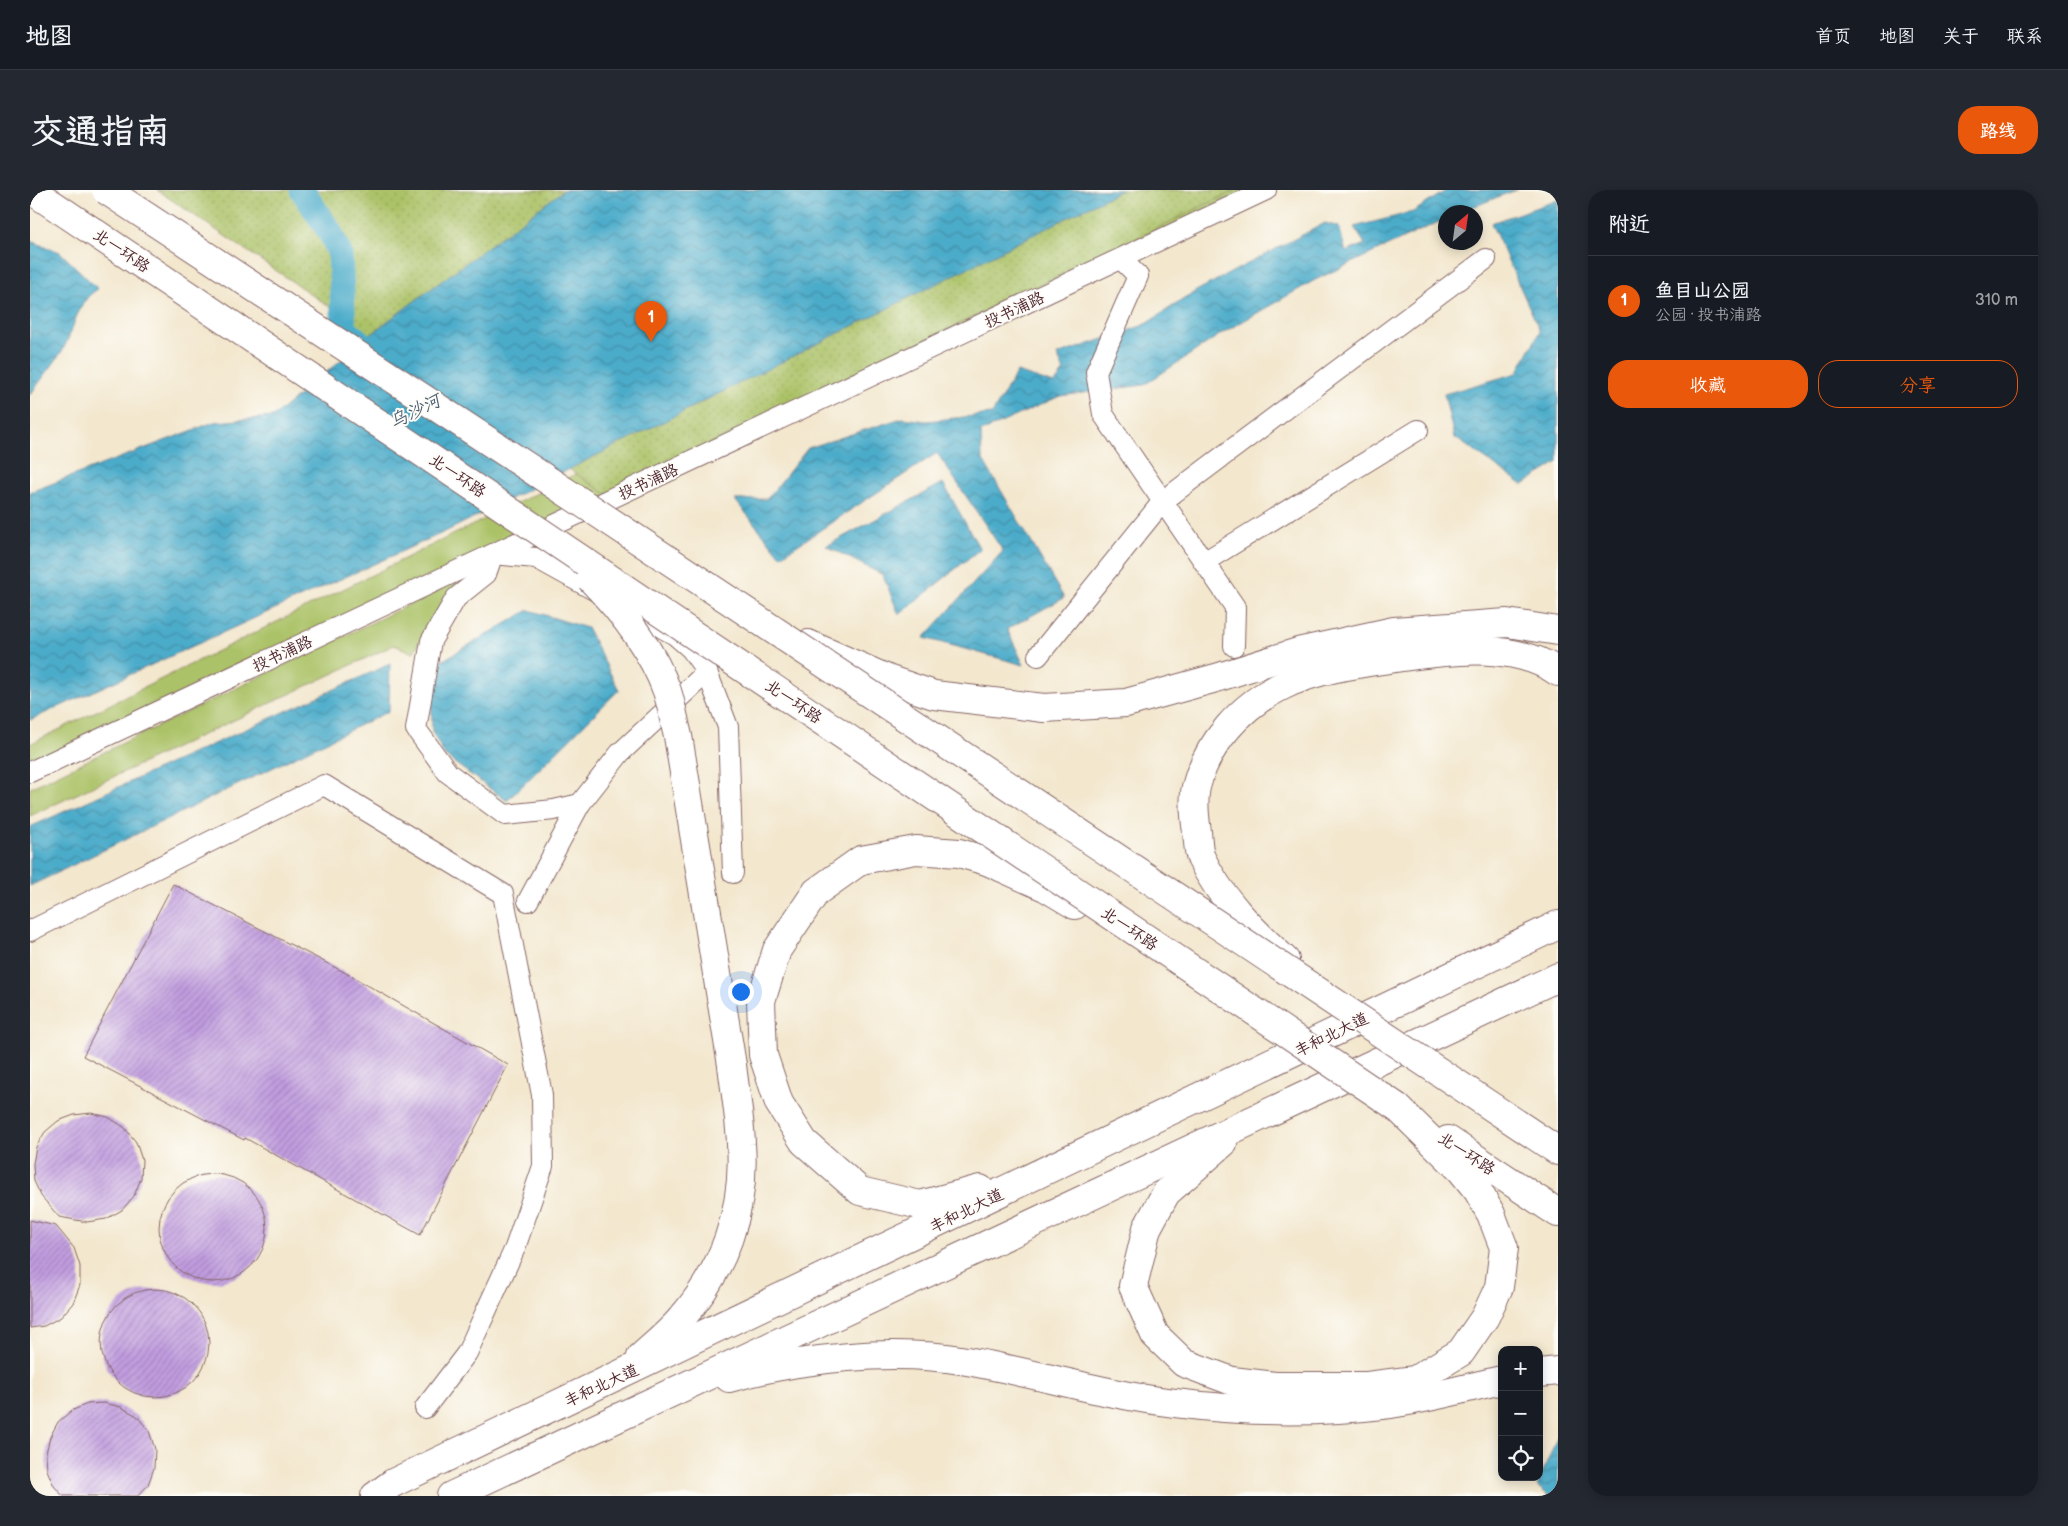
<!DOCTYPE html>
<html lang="zh">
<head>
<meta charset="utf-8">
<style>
  :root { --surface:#171b24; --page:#242831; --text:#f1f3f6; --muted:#9ea1a6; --line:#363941; --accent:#ea580c }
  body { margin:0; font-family:"Balsamiq Sans","LXGW WenKai TC",sans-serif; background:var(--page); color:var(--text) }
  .controls { position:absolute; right:15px; bottom:15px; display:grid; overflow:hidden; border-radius:10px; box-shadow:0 2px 12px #0003 }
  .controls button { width:45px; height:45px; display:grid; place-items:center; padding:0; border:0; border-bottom:1px solid var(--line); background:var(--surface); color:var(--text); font:25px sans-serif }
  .compass { position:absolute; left:1408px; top:15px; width:45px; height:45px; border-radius:50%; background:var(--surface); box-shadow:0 2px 12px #0003; rotate:29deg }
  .you { position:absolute; left:710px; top:801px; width:18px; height:18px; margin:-12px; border:4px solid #fff; border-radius:50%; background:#1a73e8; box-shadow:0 0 0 8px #1a73e833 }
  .badge { display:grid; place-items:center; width:32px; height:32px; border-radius:50%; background:var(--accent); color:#fff; font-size:16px; font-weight:700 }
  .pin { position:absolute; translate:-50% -41px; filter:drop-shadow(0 1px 2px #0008) }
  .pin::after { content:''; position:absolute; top:26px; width:18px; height:15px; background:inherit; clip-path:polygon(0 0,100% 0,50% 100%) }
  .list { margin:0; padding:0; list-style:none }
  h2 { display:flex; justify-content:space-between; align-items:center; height:65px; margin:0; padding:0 20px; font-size:21px }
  h2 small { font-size:16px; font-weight:400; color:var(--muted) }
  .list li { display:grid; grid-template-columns:32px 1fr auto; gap:15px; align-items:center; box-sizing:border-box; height:90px; padding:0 20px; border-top:1px solid var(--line) }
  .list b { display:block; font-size:19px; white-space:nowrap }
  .list p { margin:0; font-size:16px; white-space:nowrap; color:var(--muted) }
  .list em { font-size:16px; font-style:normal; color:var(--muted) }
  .actions { display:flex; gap:10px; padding:15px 20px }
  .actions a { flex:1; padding:11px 0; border:1px solid var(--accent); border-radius:20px; text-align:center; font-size:18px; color:var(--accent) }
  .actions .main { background:var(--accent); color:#fff }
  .icon { flex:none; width:28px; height:28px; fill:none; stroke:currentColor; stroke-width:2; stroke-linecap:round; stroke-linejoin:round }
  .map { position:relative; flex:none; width:1528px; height:1306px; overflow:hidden; border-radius:20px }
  header { display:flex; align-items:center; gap:30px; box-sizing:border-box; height:70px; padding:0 25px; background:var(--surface); border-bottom:1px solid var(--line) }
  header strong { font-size:24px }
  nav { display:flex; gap:28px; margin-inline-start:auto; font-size:18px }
  .intro { display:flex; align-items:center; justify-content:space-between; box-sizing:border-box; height:120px; padding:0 30px }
  h1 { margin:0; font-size:35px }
  .button { padding:12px 22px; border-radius:20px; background:var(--accent); color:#fff; font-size:18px; font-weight:700 }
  main { display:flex; gap:30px; padding:0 30px }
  aside { flex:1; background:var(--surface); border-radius:20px; box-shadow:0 2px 12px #0003 }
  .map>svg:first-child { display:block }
  .grass { fill:#acc267; stroke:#7b7049 }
  .park { fill:url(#park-dots); stroke:#7b7049 }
  .water { fill:url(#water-waves); stroke:#4a667a }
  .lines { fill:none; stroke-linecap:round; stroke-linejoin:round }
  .river { stroke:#4bacca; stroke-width:25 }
  .building { fill:url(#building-hatch) }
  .minor-casing { stroke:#856564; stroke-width:22 }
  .highway-casing { stroke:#856564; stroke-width:30 }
  .minor { stroke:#fff; stroke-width:20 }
  .highway { stroke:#fff; stroke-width:28 }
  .highway-bridge-casing { stroke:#856564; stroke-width:30; stroke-linecap:butt }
  .highway-bridge { stroke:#fff; stroke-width:28 }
  .labels { text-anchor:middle; stroke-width:4; stroke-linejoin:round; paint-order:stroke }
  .street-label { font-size:16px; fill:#4a1f2b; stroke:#fdfcf7 }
  .water-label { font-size:18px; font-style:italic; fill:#4a5e73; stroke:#fdfcf7 }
</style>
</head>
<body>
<header>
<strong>地图</strong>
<nav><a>首页</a><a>地图</a><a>关于</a><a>联系</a></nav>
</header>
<div class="intro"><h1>交通指南</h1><a class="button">路线</a></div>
<main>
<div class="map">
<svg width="1528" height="1306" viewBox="0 0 1528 1306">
  <defs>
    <pattern id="park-dots" width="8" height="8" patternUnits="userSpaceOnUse" patternTransform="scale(1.25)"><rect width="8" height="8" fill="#acc267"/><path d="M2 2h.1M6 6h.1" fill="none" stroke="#96a65a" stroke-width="1.8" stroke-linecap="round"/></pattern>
    <pattern id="water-waves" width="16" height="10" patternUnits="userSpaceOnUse" patternTransform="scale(1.25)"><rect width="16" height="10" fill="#4bacca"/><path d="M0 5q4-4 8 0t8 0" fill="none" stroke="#408ba4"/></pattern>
    <pattern id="building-hatch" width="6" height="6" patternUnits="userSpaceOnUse" patternTransform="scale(1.25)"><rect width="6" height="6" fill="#c19de0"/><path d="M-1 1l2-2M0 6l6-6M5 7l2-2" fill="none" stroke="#9f7fb6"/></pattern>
  </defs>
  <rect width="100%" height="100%" fill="#fdfcf7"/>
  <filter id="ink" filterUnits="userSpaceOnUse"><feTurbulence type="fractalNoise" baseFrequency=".02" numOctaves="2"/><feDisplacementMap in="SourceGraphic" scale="10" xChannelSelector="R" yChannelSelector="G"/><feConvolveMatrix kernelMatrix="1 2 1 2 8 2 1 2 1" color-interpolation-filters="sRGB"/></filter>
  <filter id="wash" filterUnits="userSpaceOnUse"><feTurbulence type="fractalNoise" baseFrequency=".0096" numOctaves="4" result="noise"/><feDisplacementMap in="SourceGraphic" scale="20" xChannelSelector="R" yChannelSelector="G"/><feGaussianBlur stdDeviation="1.12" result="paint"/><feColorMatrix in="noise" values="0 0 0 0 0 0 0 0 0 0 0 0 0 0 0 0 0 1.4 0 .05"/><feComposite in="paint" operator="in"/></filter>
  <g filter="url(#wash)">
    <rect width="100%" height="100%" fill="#f3e7ce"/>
    <g class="grass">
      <polygon points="1120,0 1217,0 0,583 0,554"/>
      <polygon points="428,391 383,463 364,455 0,626 0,598"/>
    </g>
    <polygon class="park" points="127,0 1206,0 576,304"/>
    <g class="water">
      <polygon points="534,0 1092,0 419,340 0,530 0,302 184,232 243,227 355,133"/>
      <path d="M 1417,0 L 1487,0 C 1463,7 1440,22 1416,22 L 1415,29 L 1285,90 L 1194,142 L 1114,195 L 1030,206 L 951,242 L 952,268 L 1034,408 L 977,439 L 994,475 L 894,448 L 973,361 L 907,263 L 751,366 L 705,310 L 737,309 L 778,258 L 872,228 L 897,231 L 962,224 L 987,182 L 1024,194 L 1034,181 L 1027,165 L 1114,135 L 1166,101 L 1295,33 L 1309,37 L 1316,62 L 1335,54 L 1324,37 L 1383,22 Z"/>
      <polygon points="1528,10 1528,272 1493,295 1424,247 1414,204 1487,183 1510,141 1461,33"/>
      <path d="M 0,51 L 30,62 L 68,99 C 46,111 44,142 32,161 C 22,177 10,191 0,205 Z"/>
      <polygon points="913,293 950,359 869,425 853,385 796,356"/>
      <polygon points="499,420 557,438 589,500 477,611 415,566 402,542 401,477"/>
      <polygon points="360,474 359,521 0,696 0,637"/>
      <polygon points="1528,1246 1528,1306 1519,1306 1507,1296"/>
    </g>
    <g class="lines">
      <polyline class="river" points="272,0 300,42 310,64 314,139 345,164"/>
    </g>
    <g id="blocks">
      <g class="building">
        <polygon points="143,694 314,782 478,875 390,1045 215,948 214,950 53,866"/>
        <polygon points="61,923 78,927 94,937 106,952 112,970 111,988 104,1006 92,1020 76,1029 57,1032 29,1027 11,1006 4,991 3,974 6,957 15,942 28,931 44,925"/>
        <circle cx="183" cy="1038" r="54"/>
        <polygon points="0,1030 26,1036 44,1058 50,1076 50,1095 43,1113 31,1127 14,1136 0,1138"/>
        <circle cx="125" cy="1153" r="54"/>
        <polygon points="74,1213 91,1217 107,1226 119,1241 125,1259 124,1278 118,1295 108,1306 33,1306 24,1296 17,1280 16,1263 20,1247 28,1232 41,1221 57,1214"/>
      </g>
    </g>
  </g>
  <g filter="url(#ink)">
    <use href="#blocks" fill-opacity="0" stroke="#856564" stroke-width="1"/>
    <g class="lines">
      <g class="minor-casing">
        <g id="minor">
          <polyline points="1091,69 1108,86 1066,182 1073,224 1205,417 1204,456"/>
          <polyline points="1174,372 1388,240"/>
          <polyline points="1008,466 1133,311 1456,69"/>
          <polyline points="0,582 1236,0"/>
          <polyline points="550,614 524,620 475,625 418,583 386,539 401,451 426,408 456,384 463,364 506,368 645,445 661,459 677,482 698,537 703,683"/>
          <polyline points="498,711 550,614 590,563 677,482"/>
          <polyline points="0,741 294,595 473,704 512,905 513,976 485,1058 437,1163 395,1218"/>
        </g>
      </g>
      <g class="highway-casing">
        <g id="highway">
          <polyline points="778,454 860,490 904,505 1014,518 1096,513 1186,488 1268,462 1364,441 1477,433 1528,441"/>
          <path d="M 1255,770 C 1222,740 1191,709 1171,668 C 1168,661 1168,650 1167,642 C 1165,629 1163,610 1166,597 C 1177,553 1212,515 1252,496 C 1288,478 1333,473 1373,467 C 1422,460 1485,452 1528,482"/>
          <polyline points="1441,903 1528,961"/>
          <polyline points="1418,950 1528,1023"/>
          <polyline points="1193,953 1136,1003 1117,1038 1103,1096 1125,1145 1154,1173 1202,1191 1245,1196 1337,1196 1385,1190 1431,1162 1455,1127 1469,1097 1474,1058 1461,1024 1448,1001 1431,980 1367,917"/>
          <polyline points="950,999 890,1015 830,1001 774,952 749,913 733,865 731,811 747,760 786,702 831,670 886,660 929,663 957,671 1015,697 1045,715"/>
          <path d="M 611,1167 C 624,1155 638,1144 650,1130 C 693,1082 716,1020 711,954 C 710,928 705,901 702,875"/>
          <polyline points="1509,1183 1528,1181"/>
          <path d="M 699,1188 C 772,1168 862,1158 937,1171 C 1006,1183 1074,1205 1145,1213 C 1215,1222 1290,1223 1360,1214 C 1398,1209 1435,1198 1472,1190"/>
          <polyline points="345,1306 363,1293 1528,735"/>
          <polyline points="421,1306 1528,787"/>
        </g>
      </g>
      <use href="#minor" class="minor"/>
      <use href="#highway" class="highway"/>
      <g class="highway-bridge-casing">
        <g id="highway-bridge">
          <polyline points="1,0 1367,917"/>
          <polyline points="76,0 542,306 1441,903"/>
          <path d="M 560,388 C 591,420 622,459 637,501 C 642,516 644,531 648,546 L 702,875"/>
        </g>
      </g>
      <use href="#highway-bridge" class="highway-bridge"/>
    </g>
  </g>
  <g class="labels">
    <g class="street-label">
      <text transform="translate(92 60) rotate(34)" y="6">北一环路</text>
      <text transform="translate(984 119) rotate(-25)" y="6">投书浦路</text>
      <text transform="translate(428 285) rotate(34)" y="6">北一环路</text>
      <text transform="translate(618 291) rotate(-25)" y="6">投书浦路</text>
      <text transform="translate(252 463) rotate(-25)" y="6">投书浦路</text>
      <text transform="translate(764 511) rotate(34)" y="6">北一环路</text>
      <text transform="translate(1100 738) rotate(34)" y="6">北一环路</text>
      <text transform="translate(1301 844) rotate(-26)" y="6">丰和北大道</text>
      <text transform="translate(1437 963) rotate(33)" y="6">北一环路</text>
      <text transform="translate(936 1020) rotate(-26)" y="6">丰和北大道</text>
      <text transform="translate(571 1195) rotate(-25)" y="6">丰和北大道</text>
    </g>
    <g class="water-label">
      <text transform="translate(385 221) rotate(-26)" y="6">乌沙河</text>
    </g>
  </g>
</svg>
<div class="controls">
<button>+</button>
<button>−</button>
<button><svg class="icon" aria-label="locate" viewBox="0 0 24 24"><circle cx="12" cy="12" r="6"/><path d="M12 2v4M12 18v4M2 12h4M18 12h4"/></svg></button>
</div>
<svg class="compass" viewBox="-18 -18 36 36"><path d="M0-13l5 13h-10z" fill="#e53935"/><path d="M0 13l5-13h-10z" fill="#9ea1a6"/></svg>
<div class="you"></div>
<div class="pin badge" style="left:621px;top:152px">1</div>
</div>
<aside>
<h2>附近<small></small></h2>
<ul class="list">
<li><span class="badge">1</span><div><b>鱼目山公园</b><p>公园 · 投书浦路</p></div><em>310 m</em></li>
</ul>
<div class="actions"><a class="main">收藏</a><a>分享</a></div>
</aside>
</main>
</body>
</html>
